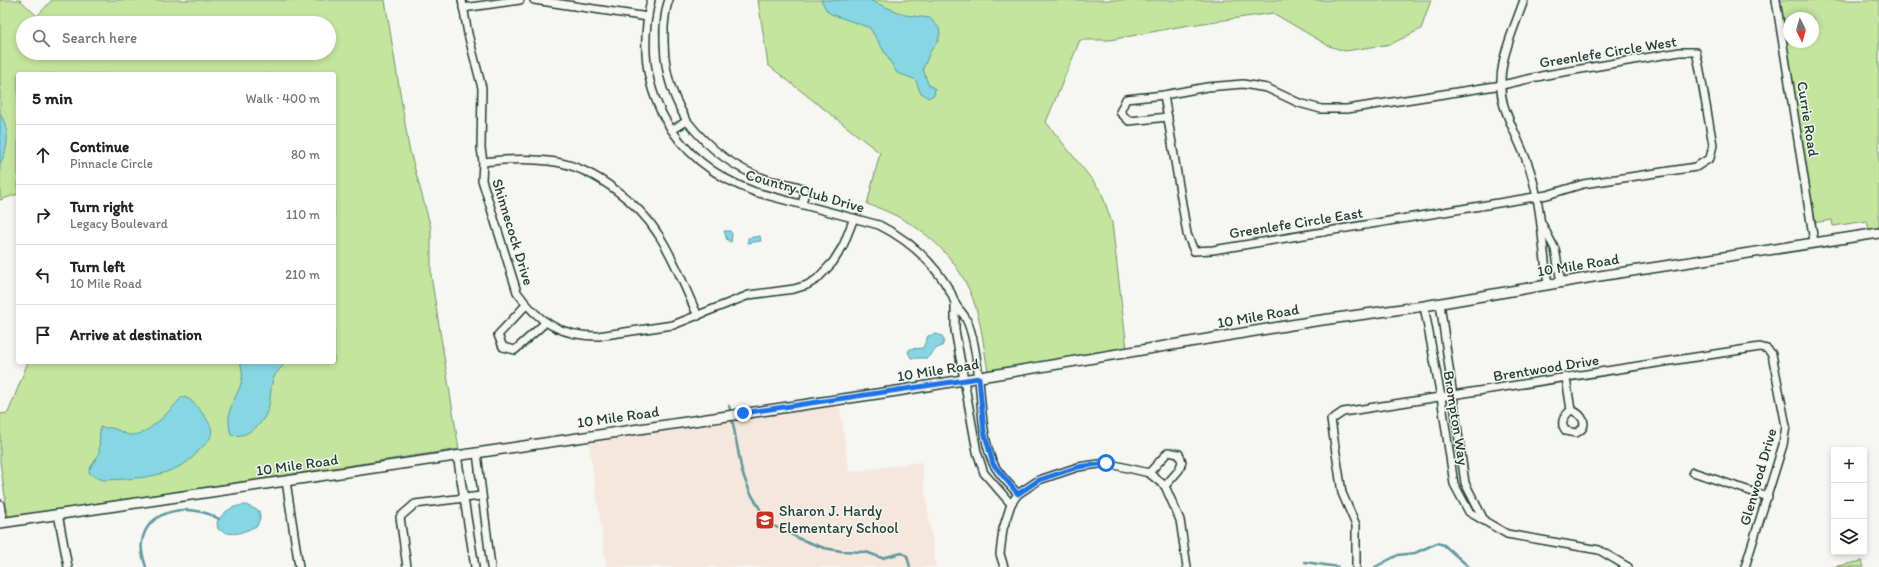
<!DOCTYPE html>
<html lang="en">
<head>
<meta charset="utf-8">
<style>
  :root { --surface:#fff; --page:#f6f6f6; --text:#202124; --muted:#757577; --line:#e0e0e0 }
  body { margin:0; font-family:Itim,sans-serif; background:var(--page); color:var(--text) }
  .controls { position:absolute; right:12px; bottom:12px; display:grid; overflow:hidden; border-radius:4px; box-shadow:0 2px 6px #0003 }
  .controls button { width:36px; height:36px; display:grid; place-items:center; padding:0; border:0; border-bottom:1px solid var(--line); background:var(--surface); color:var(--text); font:20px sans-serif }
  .compass { position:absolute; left:1783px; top:12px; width:36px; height:36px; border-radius:50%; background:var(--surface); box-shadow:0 2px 6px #0003; rotate:174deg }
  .stop { position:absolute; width:12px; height:12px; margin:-9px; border:3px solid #1a73e8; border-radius:50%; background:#fff }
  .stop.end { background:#1a73e8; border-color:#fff; box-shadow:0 1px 4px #0008 }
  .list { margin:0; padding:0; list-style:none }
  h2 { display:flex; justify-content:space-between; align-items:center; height:52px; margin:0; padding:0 16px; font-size:17px }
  h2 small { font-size:13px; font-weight:400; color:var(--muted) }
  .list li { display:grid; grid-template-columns:26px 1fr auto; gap:12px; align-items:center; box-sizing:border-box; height:60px; padding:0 16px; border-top:1px solid var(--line) }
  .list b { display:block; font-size:15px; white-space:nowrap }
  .list p { margin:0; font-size:13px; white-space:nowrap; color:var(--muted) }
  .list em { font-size:13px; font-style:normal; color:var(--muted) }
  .icon { flex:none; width:22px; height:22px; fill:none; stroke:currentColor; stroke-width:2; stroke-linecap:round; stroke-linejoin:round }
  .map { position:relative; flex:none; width:1879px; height:567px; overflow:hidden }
  .search { position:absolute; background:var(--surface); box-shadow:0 2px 6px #0003; left:16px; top:16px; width:320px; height:44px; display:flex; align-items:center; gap:10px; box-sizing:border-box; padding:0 14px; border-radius:22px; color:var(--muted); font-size:15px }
  .panel { position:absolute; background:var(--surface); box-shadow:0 2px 6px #0003; left:16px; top:72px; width:320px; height:292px; border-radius:4px }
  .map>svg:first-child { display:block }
  .built { fill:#f5e7db }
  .green { fill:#c4e59d; stroke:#729168; fill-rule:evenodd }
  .water { fill:#86d6e3; stroke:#5d999d }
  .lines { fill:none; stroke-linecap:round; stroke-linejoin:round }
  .stream { stroke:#5d999d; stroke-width:2.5 }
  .minor-casing { stroke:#1f3d34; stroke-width:10 }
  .major-casing { stroke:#1f3d34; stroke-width:12 }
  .minor { stroke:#f6f6f2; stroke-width:7 }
  .major { stroke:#f6f6f2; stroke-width:9 }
  .route { stroke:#1a73e8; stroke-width:5 }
  .labels { text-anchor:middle; stroke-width:3; stroke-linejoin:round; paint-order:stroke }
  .street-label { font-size:15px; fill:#1f3d34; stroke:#f6f6f2 }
  .poi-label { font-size:15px; fill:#1f3d34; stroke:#f6f6f2; text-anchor:start }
</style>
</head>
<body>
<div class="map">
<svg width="1879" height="567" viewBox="0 0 1879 567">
  <rect width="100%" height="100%" fill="#f6f6f2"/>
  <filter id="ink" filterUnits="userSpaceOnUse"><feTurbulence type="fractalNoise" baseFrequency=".025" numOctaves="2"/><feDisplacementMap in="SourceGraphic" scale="8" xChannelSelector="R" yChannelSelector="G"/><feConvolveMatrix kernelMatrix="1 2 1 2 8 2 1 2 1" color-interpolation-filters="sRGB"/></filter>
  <g filter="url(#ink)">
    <polygon class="built" points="839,401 849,472 921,462 936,567 607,567 588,437"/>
    <g class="green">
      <path d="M 0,0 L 20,0 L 37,16 L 52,0 L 385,0 L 409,148 L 431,228 L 431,276 L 459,449 L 8,517 L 0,462 L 0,414 L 8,413 L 28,362 L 334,362 L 334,74 L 18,74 L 18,194 L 0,200 ZM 23,23 L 329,23 L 329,53 L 23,53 Z"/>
      <path d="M 758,0 L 1431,0 L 1421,29 L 1391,44 L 1345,51 L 1329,46 L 1273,13 L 1183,26 L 1110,40 L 1080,40 L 1046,122 L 1101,191 L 1112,223 L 1127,349 L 988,371 C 984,350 982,328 976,308 C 960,255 918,220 867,204 L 880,153 L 768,65 Z"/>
      <path d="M 1777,0 L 1879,0 L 1879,228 L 1869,230 L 1867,221 L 1833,226 L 1832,220 L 1812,223 ZM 1789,18 L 1813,18 L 1813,42 L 1789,42 Z"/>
      <polygon points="1862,561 1864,567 1833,567"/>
    </g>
    <g class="water">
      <polygon points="821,0 869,0 905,15 930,18 939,28 940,34 938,41 930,52 923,69 928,84 935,89 934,95 928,98 920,92 916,81 914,79 897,73 870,28 831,14 827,11"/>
      <path d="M 0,113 C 10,130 9,148 0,164 Z"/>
      <polygon points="724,231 730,231 732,234 731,242 727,240"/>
      <polygon points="760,236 761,241 748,243 748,238"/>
      <polygon points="936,334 942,336 944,341 942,346 937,348 927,358 911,358 908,352 910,349 923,348 928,336"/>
      <path d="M 240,362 L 285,362 C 282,368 276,372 274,377 C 270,386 271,396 269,405 C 266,422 248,439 231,435 C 229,427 228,418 230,410 C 236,391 247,383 240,362 Z"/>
      <path d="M 182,397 C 190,397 198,407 203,414 C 215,430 215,436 200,449 C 197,452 195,456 192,458 C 169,478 133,479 104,480 L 97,478 L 89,473 L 89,470 L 99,454 L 100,427 C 104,429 108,427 112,428 C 118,429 123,434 130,435 C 149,436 170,410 182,397 Z"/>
      <path d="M 246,505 L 259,511 L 260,518 L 257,526 C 242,532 234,538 218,529 L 217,522 C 225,510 232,506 246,505 Z"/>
    </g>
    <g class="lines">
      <g class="stream">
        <polyline points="729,406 731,413"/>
        <polyline points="732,418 742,472 750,492 767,521 772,525 800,539 824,548 841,551 866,552 882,558 902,553 907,556 910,567"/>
        <polyline points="1305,562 1338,567"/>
        <path d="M 146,567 C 144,560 140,550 142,542 C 147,507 193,503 219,519"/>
        <polyline points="1375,567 1398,555 1415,553 1437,543 1444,545 1469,567"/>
      </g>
      <g class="minor-casing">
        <g id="minor">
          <path d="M 462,0 L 468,34 L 482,88 L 481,148 L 483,162 L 482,180 L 517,292 C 538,322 560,336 598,336 L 673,325 L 749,295 L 794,289 L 807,285 L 817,279 L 833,262 L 843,246 L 854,218"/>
          <polyline points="534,0 648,17"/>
          <path d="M 651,0 C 631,88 671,161 755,192 L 879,225 C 911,241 934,262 951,293 C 953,297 954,301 956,305 C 959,310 964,314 966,319 C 974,334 977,362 979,379 C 981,403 983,442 993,463 C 998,474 1010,485 1018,494"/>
          <path d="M 669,0 C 665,9 665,17 664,27 C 663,64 668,89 687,121"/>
          <path d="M 1524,0 C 1513,32 1493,70 1504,106 C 1511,128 1523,148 1530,170 C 1542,207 1542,247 1548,284"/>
          <polyline points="1776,0 1814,242"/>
          <polyline points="463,8 520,0"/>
          <polygon points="1680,52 1696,52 1699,65 1713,145 1710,158 1696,167 1583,184 1547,195 1213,250 1194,251 1187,234 1164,95 1207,87 1243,84 1267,88 1299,103 1321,109 1347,109 1502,85 1546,75"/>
          <polyline points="1164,95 1126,99 1120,112 1129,121 1168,117"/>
          <path d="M 672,130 L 687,121 C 709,149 738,171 772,181 C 783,183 793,184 802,188 L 805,192 L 802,204"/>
          <path d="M 483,162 C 507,159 532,158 556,162 C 593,168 638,202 658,234 C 675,259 685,289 698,316"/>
          <polyline points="1542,224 1555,249 1561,282"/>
          <polyline points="1440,303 1465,483 1484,520"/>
          <polyline points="955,304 955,330 977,452 984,473 1011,504"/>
          <polyline points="526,305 498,335 503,347 515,350 545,323"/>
          <polyline points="1424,306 1441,397 1454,484 1469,512 1507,534 1599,550 1628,567"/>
          <polyline points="1566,378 1571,410"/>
          <path d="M 1571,410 C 1582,414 1591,426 1576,433 L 1566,431 C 1559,423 1564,416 1571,410 Z"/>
          <polyline points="477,453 491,567"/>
          <polyline points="457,455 475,567"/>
          <polyline points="1693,472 1768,497"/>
          <polyline points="1149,473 1168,452 1179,454 1182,462 1179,470 1165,486"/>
          <polyline points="286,481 299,567"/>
          <polyline points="0,504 3,523"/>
          <polyline points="58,514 68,567"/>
          <polyline points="407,567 400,517 415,504 481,496"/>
          <polyline points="1004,567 1000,554 1003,529 1011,504 1018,494 1039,480 1078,467 1106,463 1149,473 1165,486 1180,520 1187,567"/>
          <polyline points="1356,567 1356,525 1342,493 1331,420 1343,412 1760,347 1767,349 1772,354 1786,426 1783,445 1745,567"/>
        </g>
      </g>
      <g class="major-casing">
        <polyline id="major" points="0,523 897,391 1315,321 1424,306 1593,277 1879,233"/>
      </g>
      <use href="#minor" class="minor"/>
      <use href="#major" class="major"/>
    </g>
  </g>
  <g class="lines" filter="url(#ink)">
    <polyline class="route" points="743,413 979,378 984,431 993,464 1018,494 1039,480 1078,467 1106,463"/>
  </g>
  <defs>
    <g id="school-square" transform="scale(1)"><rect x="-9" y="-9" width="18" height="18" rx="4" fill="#c8321e" stroke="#f6f6f2"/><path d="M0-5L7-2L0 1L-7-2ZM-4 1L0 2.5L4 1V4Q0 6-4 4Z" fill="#fff"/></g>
  </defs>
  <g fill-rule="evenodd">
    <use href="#school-square" x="765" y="520"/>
  </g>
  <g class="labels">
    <g class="street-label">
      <text transform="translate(1608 52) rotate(-9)" y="5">Greenlefe Circle West</text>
      <text transform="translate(1808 119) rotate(81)" y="5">Currie Road</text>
      <text transform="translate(805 191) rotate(16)" y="5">Country Club Drive</text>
      <text transform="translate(1296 223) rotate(-9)" y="5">Greenlefe Circle East</text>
      <text transform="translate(513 232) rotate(73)" y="5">Shinnecock Drive</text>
      <text transform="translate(1578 265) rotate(-9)" y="5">10 Mile Road</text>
      <text transform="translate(1258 316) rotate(-10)" y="5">10 Mile Road</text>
      <text transform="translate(1546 368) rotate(-9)" y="5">Brentwood Drive</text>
      <text transform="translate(938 370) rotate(-9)" y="5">10 Mile Road</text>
      <text transform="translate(618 417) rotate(-8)" y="5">10 Mile Road</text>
      <text transform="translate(1456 418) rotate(81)" y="5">Brompton Way</text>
      <text transform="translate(297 465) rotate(-8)" y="5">10 Mile Road</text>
      <text transform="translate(1758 477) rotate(-74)" y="5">Glenwood Drive</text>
    </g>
    <g class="poi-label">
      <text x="779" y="516">Sharon J. Hardy<tspan x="779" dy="17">Elementary School</tspan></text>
    </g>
  </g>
</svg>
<div class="controls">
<button>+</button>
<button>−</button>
<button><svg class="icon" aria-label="layers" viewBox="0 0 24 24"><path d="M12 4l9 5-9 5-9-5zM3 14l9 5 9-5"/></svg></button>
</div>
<svg class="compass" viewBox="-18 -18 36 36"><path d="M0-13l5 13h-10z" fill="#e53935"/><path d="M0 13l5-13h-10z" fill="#757577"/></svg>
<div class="stop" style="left:1106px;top:463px"></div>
<div class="stop end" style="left:743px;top:413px"></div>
<div class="search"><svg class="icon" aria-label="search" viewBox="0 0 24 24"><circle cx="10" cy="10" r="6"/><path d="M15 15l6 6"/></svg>Search here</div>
<section class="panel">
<h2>5 min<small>Walk · 400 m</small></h2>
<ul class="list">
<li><svg class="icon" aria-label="ahead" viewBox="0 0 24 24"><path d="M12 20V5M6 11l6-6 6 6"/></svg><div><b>Continue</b><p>Pinnacle Circle</p></div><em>80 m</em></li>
<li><svg class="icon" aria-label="right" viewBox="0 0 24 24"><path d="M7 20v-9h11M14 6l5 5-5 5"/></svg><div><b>Turn right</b><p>Legacy Boulevard</p></div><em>110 m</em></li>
<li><svg class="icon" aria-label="left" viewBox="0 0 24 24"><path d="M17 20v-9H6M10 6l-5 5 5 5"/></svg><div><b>Turn left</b><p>10 Mile Road</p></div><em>210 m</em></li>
<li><svg class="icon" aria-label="arrive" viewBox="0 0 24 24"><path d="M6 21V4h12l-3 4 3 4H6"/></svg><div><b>Arrive at destination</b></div></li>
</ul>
</section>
</div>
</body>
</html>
